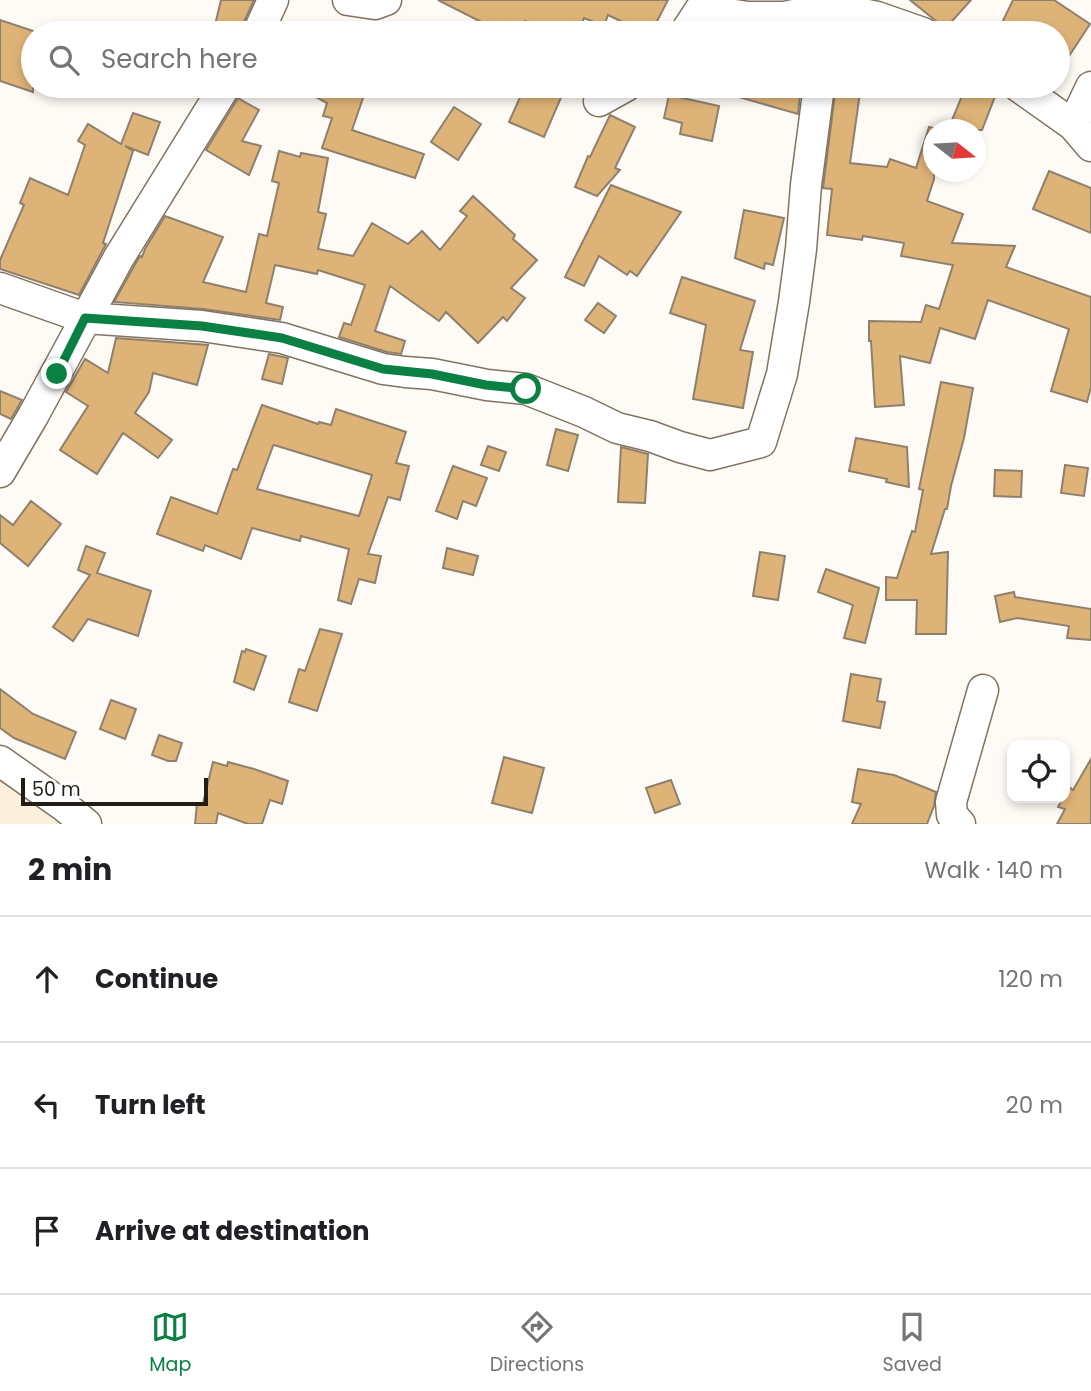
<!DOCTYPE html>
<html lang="en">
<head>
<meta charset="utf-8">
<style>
  :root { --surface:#fff; --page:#f2f2f2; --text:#202124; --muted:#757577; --line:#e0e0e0; --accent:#0b8043 }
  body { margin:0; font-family:Poppins,sans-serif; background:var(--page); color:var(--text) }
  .controls { position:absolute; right:21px; bottom:21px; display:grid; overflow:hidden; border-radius:14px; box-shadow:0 4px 10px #0003 }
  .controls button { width:63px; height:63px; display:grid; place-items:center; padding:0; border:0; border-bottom:2px solid var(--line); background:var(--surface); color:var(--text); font:35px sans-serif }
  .compass { position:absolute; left:923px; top:119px; width:63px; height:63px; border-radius:50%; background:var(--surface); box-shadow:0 4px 10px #0003; rotate:107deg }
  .scale { position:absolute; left:21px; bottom:18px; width:187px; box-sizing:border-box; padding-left:7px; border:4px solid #221d15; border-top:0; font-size:19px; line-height:24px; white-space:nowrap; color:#221d15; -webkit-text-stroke:5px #fff; paint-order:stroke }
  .stop { position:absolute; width:21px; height:21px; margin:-16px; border:5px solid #0b8043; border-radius:50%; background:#fff }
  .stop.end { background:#0b8043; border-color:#fff; box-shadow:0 2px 7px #0008 }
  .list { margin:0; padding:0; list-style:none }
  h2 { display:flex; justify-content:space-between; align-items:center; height:91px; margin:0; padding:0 28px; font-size:30px }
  h2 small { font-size:23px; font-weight:400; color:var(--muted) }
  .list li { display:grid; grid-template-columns:46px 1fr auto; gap:21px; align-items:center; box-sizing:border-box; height:126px; padding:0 28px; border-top:2px solid var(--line) }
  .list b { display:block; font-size:26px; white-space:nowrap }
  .list em { font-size:23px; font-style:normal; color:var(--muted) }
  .icon { flex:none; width:38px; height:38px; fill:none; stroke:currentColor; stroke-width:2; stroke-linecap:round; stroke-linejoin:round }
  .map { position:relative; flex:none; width:1091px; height:824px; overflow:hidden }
  .search { position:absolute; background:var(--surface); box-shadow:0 4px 10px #0003; left:21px; right:21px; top:21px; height:77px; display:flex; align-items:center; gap:18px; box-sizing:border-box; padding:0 24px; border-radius:38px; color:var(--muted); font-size:26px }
  .sheet { height:469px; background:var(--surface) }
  nav { display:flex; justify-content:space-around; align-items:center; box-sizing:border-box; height:98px; border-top:2px solid var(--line); background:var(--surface); font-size:19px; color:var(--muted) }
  nav a { display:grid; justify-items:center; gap:4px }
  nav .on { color:var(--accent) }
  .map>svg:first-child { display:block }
  .built { fill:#fcefde }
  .building { fill:#deb377; stroke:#8f806d; stroke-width:2; fill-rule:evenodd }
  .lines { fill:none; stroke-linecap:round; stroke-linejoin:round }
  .minor-casing { stroke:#817360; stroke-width:33 }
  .minor { stroke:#fff; stroke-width:30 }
  .route { stroke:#0b8043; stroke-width:9 }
</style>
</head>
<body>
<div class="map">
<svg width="1091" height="824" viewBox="0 0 1091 824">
  <rect width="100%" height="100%" fill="#fefbf6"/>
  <polygon class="built" points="0,774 71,824 0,824"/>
  <g class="building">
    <polygon points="221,0 254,0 242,26 241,32 215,25"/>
    <polygon points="438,0 668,0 651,33 645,33 608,15 604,26 584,18 578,33 555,33 525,21 518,33 503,33"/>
    <polygon points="910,0 971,0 944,30 936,21"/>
    <polygon points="1013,0 1054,0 1090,24 1058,73 1058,33 997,33"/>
    <polygon points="0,20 33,31 33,92 0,81"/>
    <polygon points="296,86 338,86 364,95 352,130 424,154 415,178 322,148 332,118 323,116 327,103"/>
    <polygon points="525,86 566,86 544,137 509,122"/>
    <polygon points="719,86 801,86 798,114 718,91"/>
    <polygon points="836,86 861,86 850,163 887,167 890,159 916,168 929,127 934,128 934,179 927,201 963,214 952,243 1015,246 1006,267 1091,297 1091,387 1087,402 1051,391 1069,329 988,300 975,339 940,328 930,363 900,356 904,405 875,407 871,341 869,341 869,321 921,322 926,305 939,309 953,265 901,256 904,243 863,236 862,240 827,235 832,189 823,188"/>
    <polygon points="966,86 977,86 996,94 982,130 948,130"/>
    <polygon points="669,95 719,106 712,141 680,134 682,123 664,118"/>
    <polygon points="238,98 259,110 242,141 261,146 249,175 206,150"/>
    <polygon points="454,107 481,124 458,160 431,142"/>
    <polygon points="133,113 160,122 148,155 125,146 133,151 103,243 106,244 79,295 0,269 0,260 24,205 20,203 30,178 68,195 85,145 78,141 88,124 121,144"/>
    <polygon points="610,115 635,127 615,168 620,170 597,196 575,187 588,156 590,157"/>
    <polygon points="279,151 300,157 301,153 328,158 318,212 326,214 318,249 353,256 372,223 408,244 422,231 440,250 467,216 460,211 473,196 515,235 513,239 537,260 511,288 525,298 507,321 503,317 478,343 446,312 439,321 390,286 375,331 405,341 401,354 387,352 339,337 344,323 351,325 365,285 318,270 317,274 275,265 266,303 283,307 280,320 203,309 114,302 133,268 140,256 142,257 145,249 165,216 223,237 203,282 246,292 259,234 267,236 279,183 272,181"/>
    <polygon points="1049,171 1091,188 1091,233 1033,209"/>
    <polygon points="611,185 681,212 637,276 630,271 627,275 599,256 584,286 565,277"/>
    <polygon points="744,210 784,218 773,265 765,263 764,269 735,258"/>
    <polygon points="682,277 755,301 740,350 753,352 743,408 693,399 706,325 670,313"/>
    <polygon points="598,303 616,316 604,333 585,320"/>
    <polygon points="116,338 208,345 197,385 153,373 149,392 135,413 172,440 158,458 123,433 97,474 60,450 88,406 66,392 85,359 108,373"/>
    <polygon points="269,354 288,358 282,384 262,379"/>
    <polygon points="941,382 973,388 964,438 951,486 947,509 945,509 931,554 948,552 946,634 916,634 917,600 886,600 886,577 897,578 912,531 915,532 923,490 919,489"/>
    <polygon points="0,391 22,400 11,419 0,414"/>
    <path d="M 262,405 L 318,424 L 319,422 L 331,425 L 336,409 L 406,432 L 396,463 L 409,466 L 400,500 L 388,497 L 368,554 L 381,556 L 375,583 L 359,579 L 351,604 L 338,600 L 349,549 L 301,536 L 300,541 L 252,528 L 241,559 L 205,545 L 203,551 L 157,534 L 171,497 L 217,514 L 233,469 L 237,470 ZM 274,445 L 372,475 L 359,516 L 257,489 L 273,446 Z"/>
    <polygon points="556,429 578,435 568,471 547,465"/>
    <polygon points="856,438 907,447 909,487 886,482 887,479 849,471"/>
    <polygon points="488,446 506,452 499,471 481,465"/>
    <polygon points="621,447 648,454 645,503 618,502"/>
    <polygon points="1065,465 1088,468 1084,496 1061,493"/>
    <polygon points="453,466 487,478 476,506 463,501 457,519 436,511"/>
    <polygon points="995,470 1022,471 1021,497 994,496"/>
    <polygon points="31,501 61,524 28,566 0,543 0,515 13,525"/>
    <polygon points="86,546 105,553 97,573 151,591 138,636 88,619 73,641 53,627 90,575 78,570"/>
    <polygon points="447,548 478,556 473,575 443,568"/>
    <polygon points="760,552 785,556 778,600 753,596"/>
    <polygon points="826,569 879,588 865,643 844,638 853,605 818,592"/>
    <polygon points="1014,592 1015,597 1091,609 1091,640 1067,638 1069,626 1017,618 1000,622 995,596"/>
    <polygon points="320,629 342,634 317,711 289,702 299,669 305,671"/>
    <polygon points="246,649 266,656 254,690 234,682 242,651 245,652"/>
    <polygon points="851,674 881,679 877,701 885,702 880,728 843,721"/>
    <polygon points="0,689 33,714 76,732 65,759 14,738 0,728"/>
    <polygon points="111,700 136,709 125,739 100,729"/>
    <polygon points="159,735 182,743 176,761 168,761 152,755"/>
    <polygon points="504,757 544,768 532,813 492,803"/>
    <polygon points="1091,759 1091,824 1057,824 1065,809 1058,807 1063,798 1065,798 1065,794 1069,787 1073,790"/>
    <polygon points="213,762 227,766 228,762 254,769 288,781 282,804 270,800 262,824 248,824 218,813 216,824 195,824 197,803 203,803"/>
    <polygon points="858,769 894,775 936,792 934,806 927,824 852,824 861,804 852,802"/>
    <polygon points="671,780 680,804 655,813 646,788"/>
  </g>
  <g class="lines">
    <g class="minor-casing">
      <g id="minor">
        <polyline points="348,0 375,4 386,0"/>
        <polyline points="258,33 273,0"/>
        <polyline points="685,33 700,10 748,17 785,17 829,7 877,17 923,33"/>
        <polyline points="1018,86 1073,125 1091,146"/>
        <polyline points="599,101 626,86"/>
        <polyline points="1073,125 1091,87"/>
        <polyline points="0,288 85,318 202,326 282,338 383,369 405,372 432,374 487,385 526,389 584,412 617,428 650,436 680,447 710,455 761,442 782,374 794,302 801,249 806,185 819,86"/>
        <polyline points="0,472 33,416 118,259 225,86"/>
        <polyline points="0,761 64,806 86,824"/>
        <polyline points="960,824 952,815 951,802 983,690"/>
      </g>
    </g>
    <use href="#minor" class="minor"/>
  </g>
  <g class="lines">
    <polyline class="route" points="57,374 85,318 202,326 282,338 383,369 432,374 486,385 526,389"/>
  </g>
</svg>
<div class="controls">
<button><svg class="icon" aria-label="locate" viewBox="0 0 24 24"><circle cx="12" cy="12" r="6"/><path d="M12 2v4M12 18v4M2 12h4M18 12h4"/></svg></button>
</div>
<svg class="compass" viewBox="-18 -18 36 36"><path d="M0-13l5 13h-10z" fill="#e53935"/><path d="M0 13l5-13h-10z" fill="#757577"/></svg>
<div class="scale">50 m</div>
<div class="stop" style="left:526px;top:389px"></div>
<div class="stop end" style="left:57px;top:374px"></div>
<div class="search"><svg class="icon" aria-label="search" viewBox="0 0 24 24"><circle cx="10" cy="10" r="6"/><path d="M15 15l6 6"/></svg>Search here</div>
</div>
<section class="sheet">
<h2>2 min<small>Walk · 140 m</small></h2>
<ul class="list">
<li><svg class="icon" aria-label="ahead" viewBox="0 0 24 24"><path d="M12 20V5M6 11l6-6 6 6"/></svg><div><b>Continue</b></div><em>120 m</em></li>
<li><svg class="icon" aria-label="left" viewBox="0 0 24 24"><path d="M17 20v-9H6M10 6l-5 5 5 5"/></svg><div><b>Turn left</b></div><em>20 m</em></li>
<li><svg class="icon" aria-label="arrive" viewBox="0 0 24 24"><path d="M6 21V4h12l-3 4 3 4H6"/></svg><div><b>Arrive at destination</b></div></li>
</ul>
</section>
<nav>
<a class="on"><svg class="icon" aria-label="map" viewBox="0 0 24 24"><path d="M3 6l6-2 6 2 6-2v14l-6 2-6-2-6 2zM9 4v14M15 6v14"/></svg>Map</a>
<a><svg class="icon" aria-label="directions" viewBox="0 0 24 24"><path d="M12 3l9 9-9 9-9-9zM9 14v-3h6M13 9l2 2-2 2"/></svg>Directions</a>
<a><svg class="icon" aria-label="saved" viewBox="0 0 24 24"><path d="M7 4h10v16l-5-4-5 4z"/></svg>Saved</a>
</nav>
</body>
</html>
